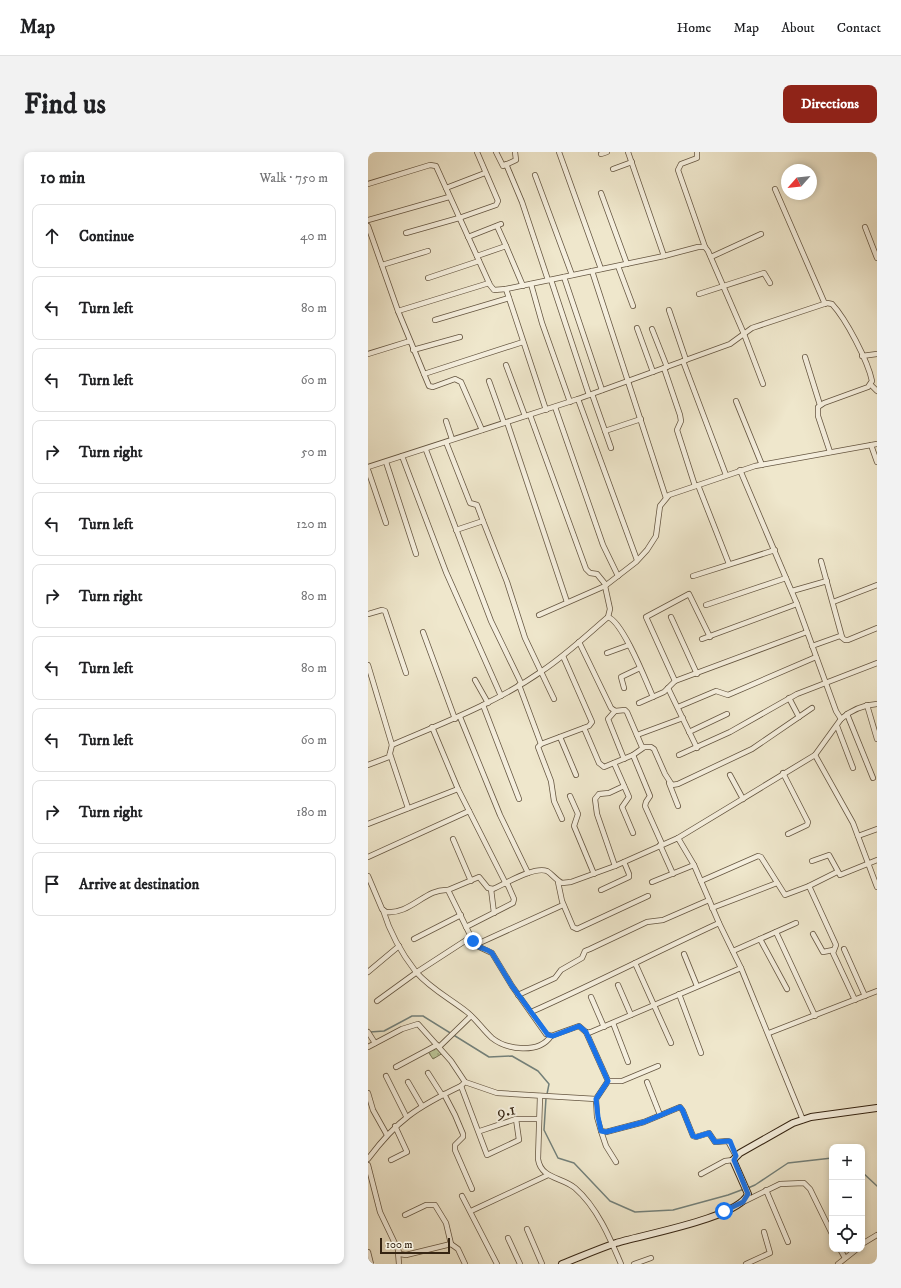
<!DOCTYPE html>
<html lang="en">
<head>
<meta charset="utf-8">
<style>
  :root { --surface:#fff; --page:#f2f2f2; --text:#202124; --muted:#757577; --line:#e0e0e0; --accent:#8f2418 }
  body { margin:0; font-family:"IM FELL DW Pica",serif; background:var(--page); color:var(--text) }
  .controls { position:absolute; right:12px; bottom:12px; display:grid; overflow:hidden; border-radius:8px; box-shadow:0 2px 6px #0003 }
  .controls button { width:36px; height:36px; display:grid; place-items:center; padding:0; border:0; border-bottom:1px solid var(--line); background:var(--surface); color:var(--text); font:20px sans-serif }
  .compass { position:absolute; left:413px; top:12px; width:36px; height:36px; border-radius:50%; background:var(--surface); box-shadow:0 2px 6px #0003; rotate:243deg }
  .scale { position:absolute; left:12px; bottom:10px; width:70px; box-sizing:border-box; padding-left:4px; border:2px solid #352412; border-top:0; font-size:11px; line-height:14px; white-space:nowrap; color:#352412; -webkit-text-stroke:3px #f5efde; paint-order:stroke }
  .stop { position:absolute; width:12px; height:12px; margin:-9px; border:3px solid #1a73e8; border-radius:50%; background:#fff }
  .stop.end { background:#1a73e8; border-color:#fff; box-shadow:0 1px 4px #0008 }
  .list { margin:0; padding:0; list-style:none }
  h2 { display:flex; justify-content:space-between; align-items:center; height:52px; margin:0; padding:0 16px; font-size:17px }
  h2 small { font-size:13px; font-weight:400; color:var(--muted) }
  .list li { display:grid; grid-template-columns:26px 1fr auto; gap:12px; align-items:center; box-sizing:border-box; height:64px; margin:0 8px 8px; padding:0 8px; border:1px solid var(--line); border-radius:8px }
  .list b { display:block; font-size:15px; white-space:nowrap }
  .list em { font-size:13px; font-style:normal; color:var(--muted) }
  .icon { flex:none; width:22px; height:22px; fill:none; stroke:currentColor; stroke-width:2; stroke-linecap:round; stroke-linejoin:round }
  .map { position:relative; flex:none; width:509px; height:1112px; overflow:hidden; border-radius:8px }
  header { display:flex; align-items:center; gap:24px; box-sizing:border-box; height:56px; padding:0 20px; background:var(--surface); border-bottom:1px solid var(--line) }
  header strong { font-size:19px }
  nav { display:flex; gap:22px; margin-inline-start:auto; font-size:14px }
  .intro { display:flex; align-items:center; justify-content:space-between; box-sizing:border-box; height:96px; padding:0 24px }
  h1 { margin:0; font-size:28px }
  .button { padding:10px 18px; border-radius:8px; background:var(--accent); color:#fff; font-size:14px; font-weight:700 }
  main { display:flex; gap:24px; padding:0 24px }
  aside { flex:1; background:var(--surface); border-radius:8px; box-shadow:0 2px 6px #0003 }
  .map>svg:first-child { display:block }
  .grass { fill:url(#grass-dots); stroke:#787454 }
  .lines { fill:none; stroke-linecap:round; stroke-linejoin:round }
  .stream { stroke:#73807a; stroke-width:1.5 }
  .minor-casing { stroke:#645540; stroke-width:6 }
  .secondary-casing { stroke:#352412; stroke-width:8 }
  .minor { stroke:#f5efde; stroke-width:4.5 }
  .secondary { stroke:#f5efde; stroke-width:6 }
  .route { stroke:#1a73e8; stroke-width:5 }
  .labels { text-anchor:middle; stroke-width:4; stroke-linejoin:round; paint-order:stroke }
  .street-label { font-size:17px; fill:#352412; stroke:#f5efde }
</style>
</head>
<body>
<header>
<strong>Map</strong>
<nav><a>Home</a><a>Map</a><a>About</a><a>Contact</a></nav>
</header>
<div class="intro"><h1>Find us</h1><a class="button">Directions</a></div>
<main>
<aside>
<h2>10 min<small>Walk · 750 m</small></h2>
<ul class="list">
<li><svg class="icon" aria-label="ahead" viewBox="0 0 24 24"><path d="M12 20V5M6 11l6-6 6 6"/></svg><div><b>Continue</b></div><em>40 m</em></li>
<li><svg class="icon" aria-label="left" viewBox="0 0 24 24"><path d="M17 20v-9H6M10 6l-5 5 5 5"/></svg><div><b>Turn left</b></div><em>80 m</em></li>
<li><svg class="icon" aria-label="left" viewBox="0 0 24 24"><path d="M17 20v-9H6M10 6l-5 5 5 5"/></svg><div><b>Turn left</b></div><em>60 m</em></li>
<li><svg class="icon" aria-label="right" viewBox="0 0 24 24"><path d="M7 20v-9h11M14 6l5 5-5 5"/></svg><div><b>Turn right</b></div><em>50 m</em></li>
<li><svg class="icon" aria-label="left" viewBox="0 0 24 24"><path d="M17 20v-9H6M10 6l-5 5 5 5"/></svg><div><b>Turn left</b></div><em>120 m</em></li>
<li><svg class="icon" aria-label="right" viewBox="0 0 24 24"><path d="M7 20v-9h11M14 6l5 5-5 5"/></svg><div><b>Turn right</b></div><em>80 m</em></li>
<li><svg class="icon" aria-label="left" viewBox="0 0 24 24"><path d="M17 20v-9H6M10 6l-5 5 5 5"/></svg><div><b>Turn left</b></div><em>80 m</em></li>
<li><svg class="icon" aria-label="left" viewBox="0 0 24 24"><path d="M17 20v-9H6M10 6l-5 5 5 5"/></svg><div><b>Turn left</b></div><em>60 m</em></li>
<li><svg class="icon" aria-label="right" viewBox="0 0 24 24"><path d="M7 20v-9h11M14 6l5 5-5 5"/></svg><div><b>Turn right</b></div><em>180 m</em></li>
<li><svg class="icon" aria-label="arrive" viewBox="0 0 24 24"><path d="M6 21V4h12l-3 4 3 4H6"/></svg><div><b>Arrive at destination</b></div></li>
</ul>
</aside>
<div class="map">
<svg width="509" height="1112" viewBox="0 0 509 1112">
  <defs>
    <pattern id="grass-dots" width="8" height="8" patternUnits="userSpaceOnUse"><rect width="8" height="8" fill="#bbc597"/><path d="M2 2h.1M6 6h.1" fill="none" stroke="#a1a981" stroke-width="1.8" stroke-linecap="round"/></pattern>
  </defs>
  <rect width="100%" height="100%" fill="#efe7cc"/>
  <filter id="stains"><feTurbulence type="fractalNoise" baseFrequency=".005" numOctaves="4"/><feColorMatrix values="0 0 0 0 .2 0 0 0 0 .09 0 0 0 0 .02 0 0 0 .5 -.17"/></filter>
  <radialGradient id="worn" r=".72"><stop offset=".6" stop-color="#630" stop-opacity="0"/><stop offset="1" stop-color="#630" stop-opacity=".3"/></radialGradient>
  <polygon class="grass" points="66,894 75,901 65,907 59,898"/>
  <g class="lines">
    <g class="stream">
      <polyline points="2,880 16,879 44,864 55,864 121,905 144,904 170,919 181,932 179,942"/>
      <polyline points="178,946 176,978 190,1006 206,1011 242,1049 267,1060 305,1058 360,1043 376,1037"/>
      <polyline points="494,1020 509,1034"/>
      <polyline points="380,1036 387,1033 420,1011 464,1006"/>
    </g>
    <g class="minor-casing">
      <g id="minor">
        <polyline points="128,0 135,14 148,8 147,0"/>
        <polyline points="191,0 233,117"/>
        <polyline points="260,0 296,104"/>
        <polyline points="329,0 329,6 313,12 310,18 337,95"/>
        <polyline points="233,2 239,0"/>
        <polyline points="138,12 154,50 180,128"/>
        <polyline points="245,17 264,10"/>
        <polyline points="167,23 204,123"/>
        <polyline points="0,32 62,13 68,14 122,133 126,138 138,137 178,258"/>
        <polyline points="78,36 117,21"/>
        <polyline points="407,37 457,152"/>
        <polyline points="233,41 259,112"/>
        <polyline points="0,68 81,45"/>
        <polyline points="0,74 30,159 61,234 65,235 87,227 93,230 114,278"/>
        <polyline points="129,74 138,94"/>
        <polyline points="497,75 509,106"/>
        <polyline points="38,81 91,66 128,53 130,49 109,0"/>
        <polyline points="100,85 133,72"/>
        <polyline points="109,104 138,94 155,134"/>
        <polyline points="343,105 393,82"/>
        <polyline points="14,113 60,99"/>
        <polyline points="250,114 265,154"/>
        <polyline points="224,119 298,346"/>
        <polyline points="196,125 234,238"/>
        <polyline points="60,126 111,109"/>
        <polyline points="183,128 221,243"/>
        <polyline points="163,132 174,171 202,250"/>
        <polyline points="138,137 296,104 330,95 337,95 340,99 376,182 395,232"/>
        <polyline points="331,142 396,121 402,131"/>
        <polyline points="301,158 318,208"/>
        <polyline points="30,159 121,131"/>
        <polyline points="67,168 141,146"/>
        <polyline points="269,176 285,220"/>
        <polyline points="284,177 299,215"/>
        <polyline points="45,198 92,185"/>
        <polyline points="0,202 42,189"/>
        <polyline points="494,204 509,202"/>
        <polyline points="437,205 452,253"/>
        <polyline points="315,209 358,323"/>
        <polyline points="138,213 157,264"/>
        <polyline points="296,216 312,263 313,269 309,278 327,334"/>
        <polyline points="56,222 155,190"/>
        <polyline points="121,229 136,271"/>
        <polyline points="503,233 509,239"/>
        <polyline points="224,242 243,296"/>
        <polyline points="210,247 269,408"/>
        <polyline points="368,249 394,313"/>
        <polyline points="187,255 235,393 250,424"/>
        <polyline points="162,263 218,417 222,421 229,422 238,433"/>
        <polyline points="78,269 84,287"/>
        <polyline points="139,270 199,450"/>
        <polyline points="237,279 273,267"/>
        <polyline points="78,290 102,351 109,353 115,369"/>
        <polyline points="503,293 509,310"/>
        <polyline points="58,298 123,469 153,531"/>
        <polyline points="34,304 78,420 133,544"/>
        <polyline points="18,310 48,402"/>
        <path d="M 0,315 L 210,247 L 362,192 L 384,176 L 459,151 L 464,152 C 478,167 500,209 504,229 L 500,235 L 456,251 L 450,255 L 450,264 L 462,300"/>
        <polyline points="0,318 18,371"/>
        <path d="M 372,318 L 429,452 L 468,559 L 473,567 C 483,558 496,553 509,552"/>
        <polyline points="330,333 361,412"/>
        <polyline points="88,378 115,369 139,430 157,486 186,547"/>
        <polyline points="453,409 474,485"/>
        <polyline points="325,424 407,398"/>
        <polyline points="424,439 459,429"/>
        <polyline points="465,450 509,433"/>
        <polyline points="338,453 418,426"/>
        <polyline points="0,462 14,458 17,459 38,521"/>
        <polyline points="171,463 237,434"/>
        <path d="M 240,465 C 255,470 278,529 285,545"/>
        <polyline points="303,465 329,522"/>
        <polyline points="55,480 87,567"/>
        <polyline points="334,487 429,452"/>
        <polyline points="211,490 243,556 247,559 257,558 259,560 274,595 283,595 286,597 297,622 304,633 310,632 384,597 444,556"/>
        <polyline points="444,494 472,484 477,488 480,488 509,476"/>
        <polyline points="239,501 261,493"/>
        <polyline points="0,513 24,593"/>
        <polyline points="107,528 120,551"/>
        <polyline points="307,529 439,480"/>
        <polyline points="151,533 173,592"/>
        <polyline points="256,536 253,525 272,516"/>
        <polyline points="300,536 329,596"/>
        <polyline points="421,546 431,565"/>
        <polyline points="271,551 296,540 307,529 278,465 321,442 342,485"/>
        <polyline points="115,553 151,647"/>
        <polyline points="499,553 509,587"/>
        <polyline points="310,555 348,539 360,543 448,505"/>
        <polyline points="247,559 240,567 256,607"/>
        <polyline points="479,562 505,626"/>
        <polyline points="92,565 132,663 160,721"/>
        <polyline points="473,567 447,603 485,671 509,735"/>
        <polyline points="469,574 485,616"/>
        <polyline points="64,575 90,637 138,732"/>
        <polyline points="216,576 231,611 236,615 265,603 275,596"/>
        <polyline points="321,580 359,562"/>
        <polyline points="269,583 315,566"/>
        <polyline points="192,585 208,623"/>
        <polyline points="22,602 40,656"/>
        <polyline points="265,603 282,644 278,650 277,654 294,692"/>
        <polyline points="311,603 362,580 429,542 509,511"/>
        <polyline points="246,611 261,645 254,655 265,681"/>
        <path d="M 0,613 L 21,605 L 24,593 C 75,571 128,551 174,519 C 198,503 219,483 240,465 L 242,457 L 237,434 L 268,410 L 279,398 L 288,384 L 292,354 L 301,343 L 387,314 L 509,292"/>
        <polyline points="415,621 440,670 439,673 420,682"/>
        <polyline points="362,623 375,647"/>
        <polyline points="301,631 310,654"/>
        <polyline points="202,644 210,662 206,674 226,722"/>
        <polyline points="194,667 186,649 183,629 170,595 173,592 221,574 224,570 195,504"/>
        <polyline points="0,672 90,637"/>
        <polyline points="490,684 509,677"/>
        <polyline points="310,686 447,603"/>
        <polyline points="85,687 103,729"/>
        <polyline points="292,693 305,722"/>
        <polyline points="0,705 101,659"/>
        <polyline points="444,709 461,703 472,723 509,708"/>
        <polyline points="247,714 229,662 227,647 231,642 241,641 256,634"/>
        <path d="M 0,724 L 14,757 L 18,760 C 42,763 58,736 80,738 L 107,793 L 124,801 L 144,834 L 178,882 L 183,884 L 211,874 L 219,881 L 223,880 L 373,816"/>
        <polyline points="333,729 390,704 393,705 417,743 441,734 469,720"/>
        <polyline points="190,730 194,749 205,775 209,777 280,744"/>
        <polyline points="284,730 326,713"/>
        <polyline points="441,734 468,793 465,801 487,848"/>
        <polyline points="123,737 126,761"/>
        <path d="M 80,738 L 111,725 L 120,736 L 125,737 C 137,732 166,714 179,719 C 184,722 188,728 194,731 L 203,730 L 247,714 L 310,686 L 326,713 L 351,771 L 373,816 L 435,968"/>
        <polyline points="233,738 261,725 261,722 256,710"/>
        <polyline points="344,756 409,731"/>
        <path d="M 15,758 C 22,781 34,802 48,820 C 63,837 81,846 99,860 C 108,867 115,878 124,886 C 139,898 171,902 183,884"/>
        <polyline points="98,775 145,751 146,747 139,731"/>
        <polyline points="408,780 447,864"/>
        <polyline points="445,782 455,800 465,798"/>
        <polyline points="46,787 93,763"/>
        <polyline points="392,787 419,837"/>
        <polyline points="107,793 195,753"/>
        <polyline points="476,797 497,844"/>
        <polyline points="365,799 428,771"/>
        <polyline points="316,802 329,834"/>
        <polyline points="267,811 303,891"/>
        <polyline points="0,820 31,794"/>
        <polyline points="250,833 263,863"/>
        <polyline points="311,842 333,901"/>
        <polyline points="150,843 187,826 193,818 214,806 217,799 222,797 279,770 295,768 341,748"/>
        <polyline points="223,845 236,875"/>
        <polyline points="9,849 49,820 103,785"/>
        <path d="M 163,860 C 226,832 288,800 351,771"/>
        <polyline points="245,871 260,910"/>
        <polyline points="0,880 7,891"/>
        <polyline points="218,880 240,929 228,947 229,965 233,979 238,980 276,970 312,955 315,959 325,984 328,985 341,981 347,990 360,989 368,1004"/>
        <polyline points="401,881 509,839"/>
        <path d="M 0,895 L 34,877 L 50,872 L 83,909 L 97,930 L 93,934 C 49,955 29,968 0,1007"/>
        <polyline points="71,895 103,864"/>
        <polyline points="28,915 69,893"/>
        <polyline points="60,921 74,943"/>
        <polyline points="18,924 38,964"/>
        <polyline points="240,929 254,929 290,914"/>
        <polyline points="40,930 54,954"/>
        <polyline points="97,930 129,941 228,947"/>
        <polyline points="279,930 292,963"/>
        <polyline points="93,934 119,1003 151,988 148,967"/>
        <polyline points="0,941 5,958 19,983"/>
        <polyline points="76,942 87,963 95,982 95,985 87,993 87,998 104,1037"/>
        <path d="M 172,944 L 170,1007 C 173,1027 194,1025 207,1036 C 229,1055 242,1086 253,1112"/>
        <polyline points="112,979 148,967 171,967"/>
        <polyline points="233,979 238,994 248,1010"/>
        <polyline points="23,1008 39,1000 27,974"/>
        <polyline points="0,1013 12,1060 32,1102 38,1103 83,1092 90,1097 97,1112"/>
        <polyline points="333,1022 357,1009 365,1008"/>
        <polyline points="398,1038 420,1090"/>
        <polyline points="94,1044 129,1112"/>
        <polyline points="375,1050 412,1032 436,1031 442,1037 464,1082"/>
        <polyline points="103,1059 180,1023"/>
        <polyline points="37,1063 58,1053 67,1053 78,1071 83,1092"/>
        <polyline points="159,1077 174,1112"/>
        <polyline points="140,1086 152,1112"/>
        <polyline points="494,1092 509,1083"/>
        <polyline points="472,1097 477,1106"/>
        <polyline points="0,1100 3,1112"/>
        <polyline points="30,1100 31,1112"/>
        <polyline points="266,1112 283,1106"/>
        <polyline points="378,1112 402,1101 396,1080"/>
        <polyline points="470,1112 489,1097"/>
      </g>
    </g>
    <g class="secondary-casing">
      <path id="secondary" d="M 194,1112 C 212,1105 230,1097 248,1091 C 273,1083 371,1066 380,1042 L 365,1008 L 372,1001 L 425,971 L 443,965 L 509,956"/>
    </g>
    <use href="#minor" class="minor"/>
    <use href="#secondary" class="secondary"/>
  </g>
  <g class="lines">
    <path class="route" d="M 105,789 C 110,798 117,795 124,801 L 144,834 L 180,883 L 185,884 L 211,874 L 218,880 L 240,929 L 228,947 L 230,965 L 233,979 L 238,980 L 276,970 L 312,955 L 314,957 L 325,984 L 328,985 L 341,981 L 347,990 L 362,989 L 368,1004 L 366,1008 L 380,1042 L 375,1050 L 356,1059"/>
  </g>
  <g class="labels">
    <g class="street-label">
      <text transform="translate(138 958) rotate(-12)" y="6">9.1</text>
    </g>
  </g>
  <rect width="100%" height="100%" filter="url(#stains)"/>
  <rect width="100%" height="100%" fill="url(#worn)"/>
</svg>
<div class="controls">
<button>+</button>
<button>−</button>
<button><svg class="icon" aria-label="locate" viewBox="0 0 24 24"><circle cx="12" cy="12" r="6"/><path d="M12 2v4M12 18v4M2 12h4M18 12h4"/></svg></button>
</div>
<svg class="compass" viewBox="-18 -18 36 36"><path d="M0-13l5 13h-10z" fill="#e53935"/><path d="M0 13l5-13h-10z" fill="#757577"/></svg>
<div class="scale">100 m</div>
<div class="stop" style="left:356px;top:1059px"></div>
<div class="stop end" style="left:105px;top:789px"></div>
</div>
</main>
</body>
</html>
